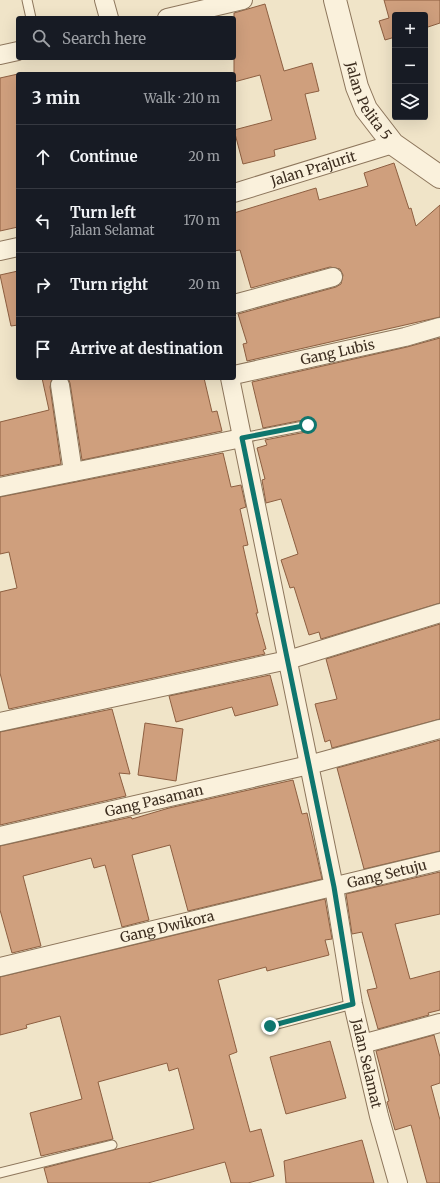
<!DOCTYPE html>
<html lang="en">
<head>
<meta charset="utf-8">
<style>
  :root { --surface:#171b24; --page:#20242c; --text:#f1f3f6; --muted:#9ea1a6; --line:#363941 }
  body { margin:0; font-family:Merriweather,serif; background:var(--page); color:var(--text) }
  .controls { position:absolute; right:12px; top:12px; display:grid; overflow:hidden; border-radius:4px; box-shadow:0 4px 16px #0002 }
  .controls button { width:36px; height:36px; display:grid; place-items:center; padding:0; border:0; border-bottom:1px solid var(--line); background:var(--surface); color:var(--text); font:20px sans-serif }
  .stop { position:absolute; width:12px; height:12px; margin:-9px; border:3px solid #0f766e; border-radius:50%; background:#fff }
  .stop.end { background:#0f766e; border-color:#fff; box-shadow:0 1px 4px #0008 }
  .list { margin:0; padding:0; list-style:none }
  h2 { display:flex; justify-content:space-between; align-items:center; height:52px; margin:0; padding:0 16px; font-size:17px }
  h2 small { font-size:13px; font-weight:400; color:var(--muted) }
  .list li { display:grid; grid-template-columns:26px 1fr auto; gap:12px; align-items:center; box-sizing:border-box; height:64px; padding:0 16px; border-top:1px solid var(--line) }
  .list b { display:block; font-size:15px; white-space:nowrap }
  .list p { margin:0; font-size:13px; white-space:nowrap; color:var(--muted) }
  .list em { font-size:13px; font-style:normal; color:var(--muted) }
  .icon { flex:none; width:22px; height:22px; fill:none; stroke:currentColor; stroke-width:2; stroke-linecap:round; stroke-linejoin:round }
  .map { position:relative; flex:none; width:440px; height:1183px; overflow:hidden }
  .search { position:absolute; background:var(--surface); box-shadow:0 4px 16px #0002; left:16px; top:16px; width:220px; height:44px; display:flex; align-items:center; gap:10px; box-sizing:border-box; padding:0 14px; border-radius:4px; color:var(--muted); font-size:15px }
  .panel { position:absolute; background:var(--surface); box-shadow:0 4px 16px #0002; left:16px; top:72px; width:220px; height:308px; border-radius:4px }
  .map>svg:first-child { display:block }
  .building { fill:#cf9f7d; stroke:#8d5f41 }
  .lines { fill:none; stroke-linecap:round; stroke-linejoin:round }
  .service-casing { stroke:#8d765c; stroke-width:11 }
  .minor-casing { stroke:#8d765c; stroke-width:20 }
  .tertiary-casing { stroke:#8d765c; stroke-width:24 }
  .service { stroke:#faf1dc; stroke-width:9 }
  .minor { stroke:#faf1dc; stroke-width:18 }
  .tertiary { stroke:#faf1dc; stroke-width:22 }
  .route { stroke:#0f766e; stroke-width:5 }
  .labels { text-anchor:middle; stroke-width:4; stroke-linejoin:round; paint-order:stroke }
  .street-label { font-size:14px; fill:#3d2e20; stroke:#f7eed8 }
</style>
</head>
<body>
<div class="map">
<svg width="440" height="1183" viewBox="0 0 440 1183">
  <rect width="100%" height="100%" fill="#f0e4c8"/>
  <g class="building">
    <polygon points="384,0 440,0 440,23 425,28 425,15 395,15 395,37 385,40 379,21 389,18"/>
    <polygon points="265,4 284,71 312,63 319,91 305,94 316,139 274,150 275,156 243,164 234,130 272,120 260,75 234,82 234,13"/>
    <polygon points="18,74 18,227 0,231 0,78"/>
    <polygon points="394,163 409,209 411,208 416,226 440,205 440,317 247,361 243,344 247,343 238,314 336,287 341,284 343,275 340,269 330,267 251,288 240,250 234,251 234,213 316,188 319,200 368,186 364,173"/>
    <polygon points="18,271 18,325 11,326 0,275"/>
    <polygon points="440,338 440,603 321,639 319,632 309,635 294,587 290,588 281,560 298,554 281,499 266,503 262,480 265,479 257,448 267,445 265,440 311,431 314,427 315,423 311,420 308,419 263,428 252,382 407,347"/>
    <polygon points="42,378 52,378 50,387 61,464 0,476 0,422 49,410"/>
    <polygon points="68,378 204,378 212,412 217,411 222,431 82,460 70,383"/>
    <polygon points="223,453 231,487 241,485 246,507 240,509 248,545 243,546 258,613 256,613 266,649 263,650 265,654 9,709 0,673 0,592 17,588 9,552 0,554 0,497"/>
    <polygon points="440,624 440,719 332,748 330,740 325,742 315,704 337,699 326,659"/>
    <polygon points="270,675 278,705 235,716 232,707 176,722 169,696"/>
    <polygon points="112,709 130,774 119,773 126,796 0,825 0,732"/>
    <polygon points="145,723 183,729 176,781 138,775"/>
    <polygon points="440,740 440,851 364,869 337,768"/>
    <polygon points="293,780 302,814 307,813 322,879 188,911 170,845 132,855 149,920 122,927 105,865 94,868 91,858 23,876 41,946 12,953 0,910 0,846 131,817 132,819 169,808"/>
    <polygon points="440,872 440,914 395,924 410,979 440,971 440,1010 428,1013 429,1015 378,1029 367,990 377,988 362,932 352,934 346,894"/>
    <polygon points="325,899 332,939 325,940 329,955 267,971 266,967 218,980 237,1052 229,1055 250,1132 261,1129 274,1176 248,1183 231,1183 225,1162 148,1183 48,1183 44,1168 194,1129 178,1068 169,1071 167,1063 98,1082 113,1139 41,1156 30,1113 82,1099 60,1016 26,1025 27,1028 0,1035 0,977"/>
    <polygon points="434,1035 440,1057 440,1083 431,1086 440,1120 440,1183 427,1183 411,1125 395,1130 387,1102 389,1101 376,1051"/>
    <polygon points="330,1041 346,1098 286,1114 270,1057"/>
    <polygon points="362,1140 374,1183 286,1183 284,1161"/>
  </g>
  <g class="lines">
    <g class="service-casing">
      <g id="service">
        <polyline points="27,0 31,18"/>
        <polyline points="242,438 309,425"/>
        <polyline points="270,1026 353,1004"/>
        <polyline points="0,1173 112,1145"/>
      </g>
    </g>
    <g class="minor-casing">
      <g id="minor">
        <polyline points="104,0 109,18"/>
        <polyline points="167,18 243,0"/>
        <polyline points="0,55 18,51"/>
        <path id="s1" d="M 234,193 L 393,144"/>
        <polyline points="0,251 18,247"/>
        <polyline points="234,304 333,277"/>
        <path id="s2" d="M 234,375 L 405,337 L 440,327"/>
        <path id="s3" d="M 230,378 L 334,887 L 353,1004 L 379,1116 L 398,1183"/>
        <polyline points="60,385 73,472"/>
        <polyline points="0,487 242,438"/>
        <polyline points="0,722 288,660 440,613"/>
        <path id="s4" d="M 0,836 L 309,765 L 440,729"/>
        <path id="s5" d="M 0,967 L 440,861"/>
        <polyline points="362,1044 440,1023"/>
      </g>
    </g>
    <g class="tertiary-casing">
      <g id="tertiary">
        <path id="s6" d="M 335,0 L 357,87 L 366,109 L 393,144 L 440,177"/>
      </g>
    </g>
    <use href="#service" class="service"/>
    <use href="#minor" class="minor"/>
    <use href="#tertiary" class="tertiary"/>
  </g>
  <g class="lines">
    <polyline class="route" points="270,1026 353,1004 334,887 242,438 308,425"/>
  </g>
  <g class="labels">
    <g class="street-label">
      <text dy="5" stroke="none"><textPath href="#s6" startOffset="107">Jalan Pelita 5</textPath></text>
      <text dy="5" stroke="none"><textPath href="#s1" startOffset="83">Jalan Prajurit</textPath></text>
      <text dy="5" stroke="none"><textPath href="#s2" startOffset="106">Gang Lubis</textPath></text>
      <text dy="5" stroke="none"><textPath href="#s4" startOffset="158">Gang Pasaman</textPath></text>
      <text dy="5" stroke="none"><textPath href="#s5" startOffset="398">Gang Setuju</textPath></text>
      <text dy="5" stroke="none"><textPath href="#s5" startOffset="172">Gang Dwikora</textPath></text>
      <text dy="5" stroke="none"><textPath href="#s3" startOffset="699">Jalan Selamat</textPath></text>
    </g>
  </g>
</svg>
<div class="controls">
<button>+</button>
<button>−</button>
<button><svg class="icon" aria-label="layers" viewBox="0 0 24 24"><path d="M12 4l9 5-9 5-9-5zM3 14l9 5 9-5"/></svg></button>
</div>
<div class="stop" style="left:308px;top:425px"></div>
<div class="stop end" style="left:270px;top:1026px"></div>
<div class="search"><svg class="icon" aria-label="search" viewBox="0 0 24 24"><circle cx="10" cy="10" r="6"/><path d="M15 15l6 6"/></svg>Search here</div>
<section class="panel">
<h2>3 min<small>Walk · 210 m</small></h2>
<ul class="list">
<li><svg class="icon" aria-label="ahead" viewBox="0 0 24 24"><path d="M12 20V5M6 11l6-6 6 6"/></svg><div><b>Continue</b></div><em>20 m</em></li>
<li><svg class="icon" aria-label="left" viewBox="0 0 24 24"><path d="M17 20v-9H6M10 6l-5 5 5 5"/></svg><div><b>Turn left</b><p>Jalan Selamat</p></div><em>170 m</em></li>
<li><svg class="icon" aria-label="right" viewBox="0 0 24 24"><path d="M7 20v-9h11M14 6l5 5-5 5"/></svg><div><b>Turn right</b></div><em>20 m</em></li>
<li><svg class="icon" aria-label="arrive" viewBox="0 0 24 24"><path d="M6 21V4h12l-3 4 3 4H6"/></svg><div><b>Arrive at destination</b></div></li>
</ul>
</section>
</div>
</body>
</html>
